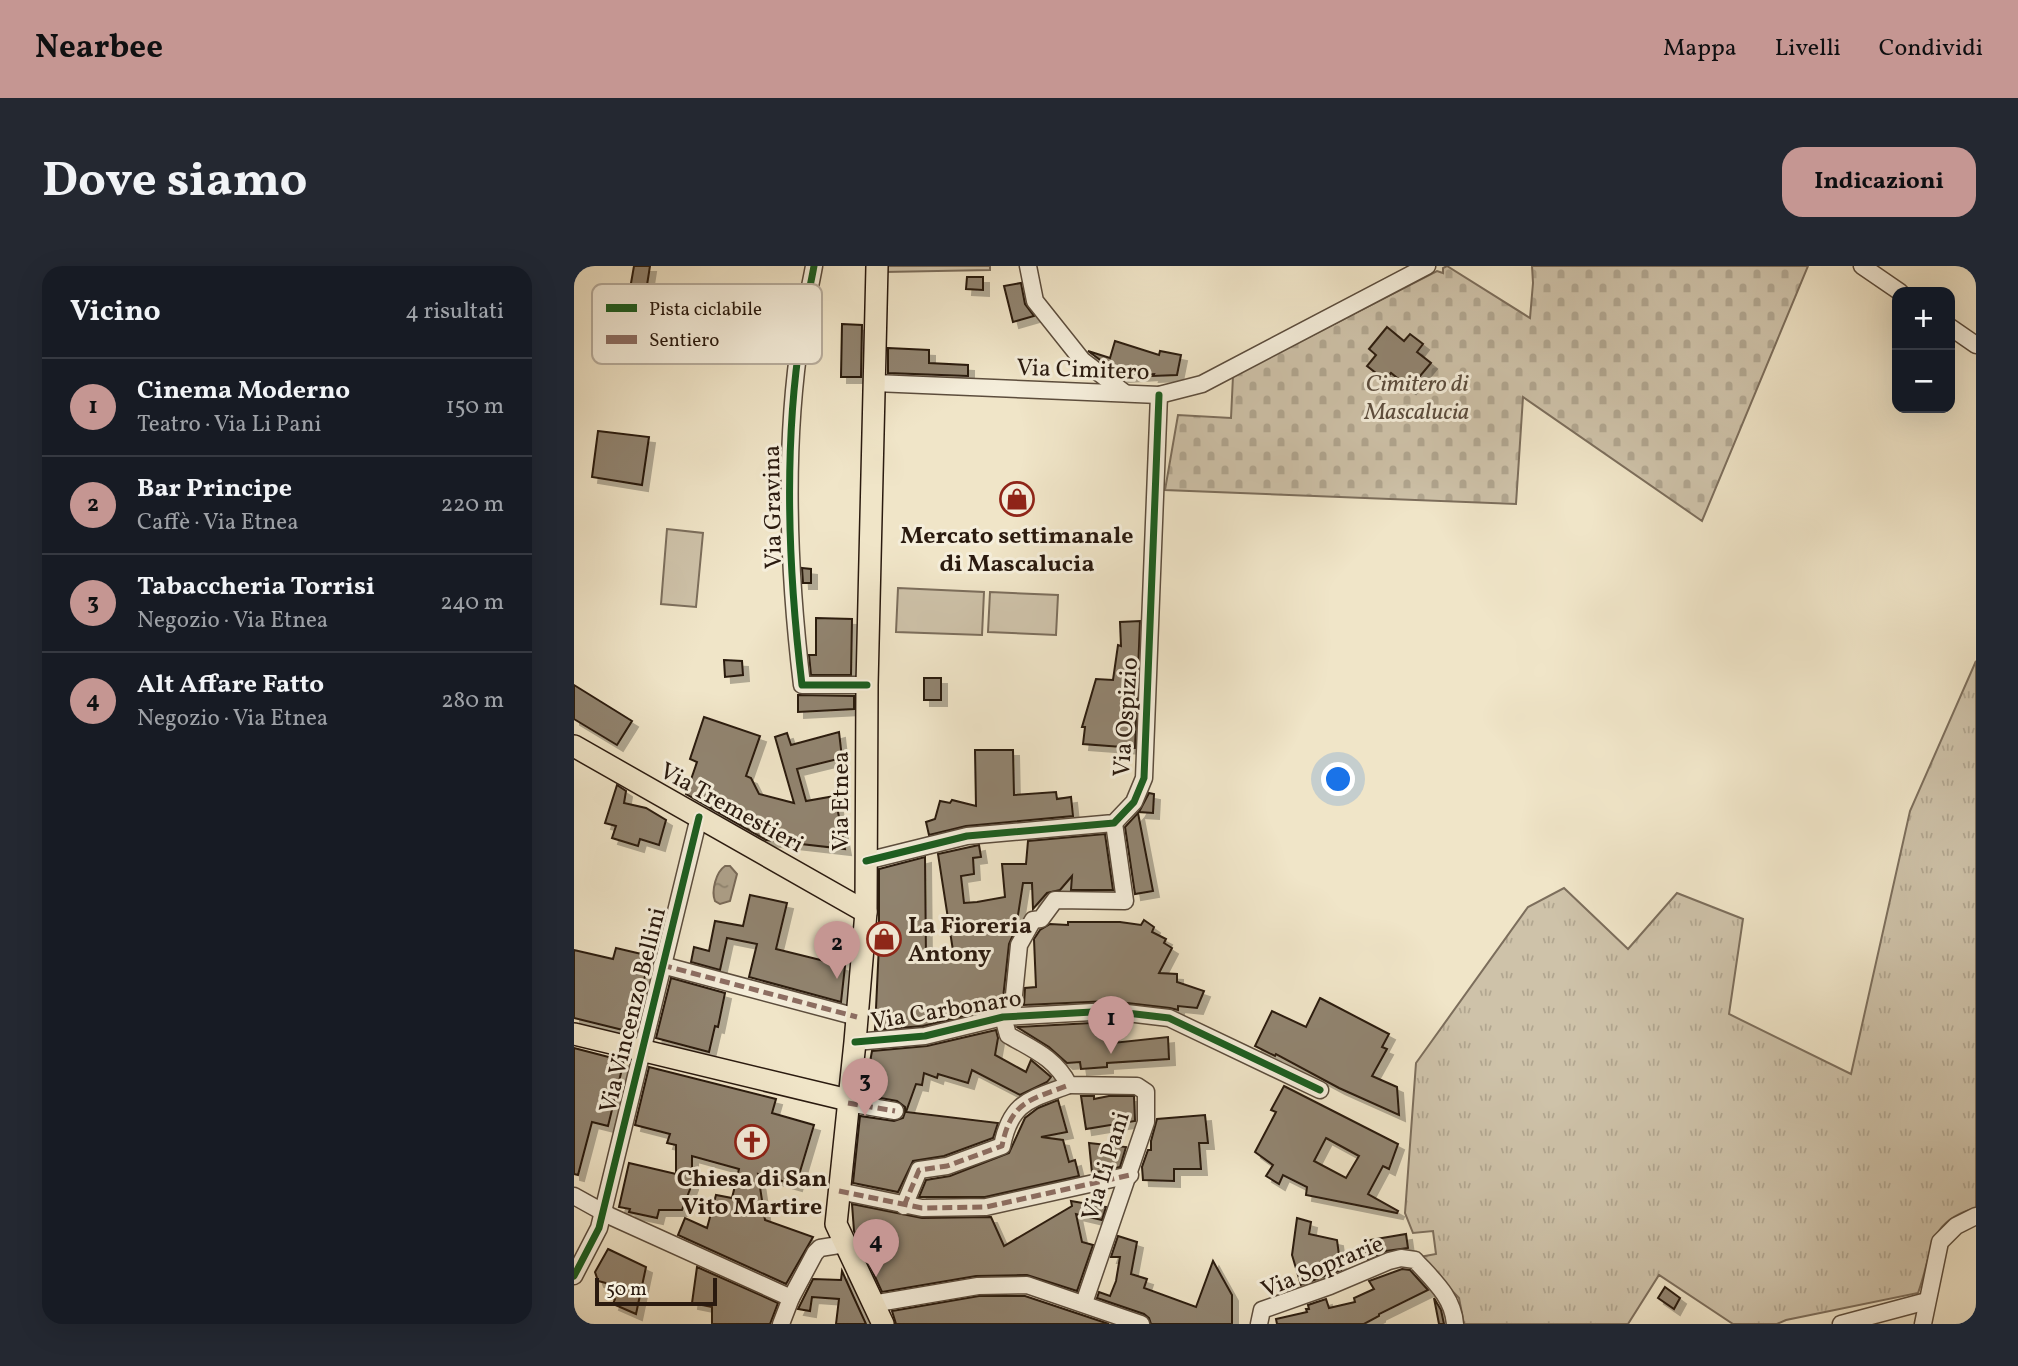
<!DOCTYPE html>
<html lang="it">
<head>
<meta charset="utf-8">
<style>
  :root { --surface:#171b24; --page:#242831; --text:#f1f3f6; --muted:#9ea1a6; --line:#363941; --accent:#c59692 }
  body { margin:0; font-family:Vollkorn,serif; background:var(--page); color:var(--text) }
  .controls { position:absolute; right:21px; top:21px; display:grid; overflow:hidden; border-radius:14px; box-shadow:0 7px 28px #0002 }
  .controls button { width:63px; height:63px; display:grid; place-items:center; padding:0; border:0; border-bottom:2px solid var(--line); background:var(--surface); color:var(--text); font:35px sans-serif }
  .scale { position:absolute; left:21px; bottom:18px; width:122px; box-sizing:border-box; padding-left:7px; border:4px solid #2a1a0f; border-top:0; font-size:19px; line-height:24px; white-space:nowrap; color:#2a1a0f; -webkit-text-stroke:5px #f5eedb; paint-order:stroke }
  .you { position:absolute; left:765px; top:514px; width:24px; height:24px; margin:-18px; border:5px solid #fff; border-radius:50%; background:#1a73e8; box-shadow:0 0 0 10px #1a73e833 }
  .badge { display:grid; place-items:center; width:46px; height:46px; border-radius:50%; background:var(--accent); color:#111; font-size:23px; font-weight:700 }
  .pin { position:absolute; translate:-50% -58px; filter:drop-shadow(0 2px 4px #0008) }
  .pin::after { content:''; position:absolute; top:37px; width:24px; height:21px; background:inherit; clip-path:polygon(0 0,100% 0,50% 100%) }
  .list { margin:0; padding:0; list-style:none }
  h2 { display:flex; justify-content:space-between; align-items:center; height:91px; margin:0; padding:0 28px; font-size:30px }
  h2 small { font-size:23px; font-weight:400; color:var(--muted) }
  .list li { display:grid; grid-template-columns:46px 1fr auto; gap:21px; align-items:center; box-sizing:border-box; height:98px; padding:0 28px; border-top:2px solid var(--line) }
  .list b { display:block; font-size:26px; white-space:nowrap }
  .list p { margin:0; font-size:23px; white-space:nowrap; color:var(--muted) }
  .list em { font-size:23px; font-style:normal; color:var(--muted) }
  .map { position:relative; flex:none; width:1402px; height:1058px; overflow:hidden; border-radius:21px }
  header { display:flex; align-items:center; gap:42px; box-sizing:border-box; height:98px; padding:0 35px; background:var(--accent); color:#111 }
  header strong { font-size:33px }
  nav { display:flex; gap:38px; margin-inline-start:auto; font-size:24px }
  .intro { display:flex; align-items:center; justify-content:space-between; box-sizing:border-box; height:168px; padding:0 42px }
  h1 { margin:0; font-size:49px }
  .button { padding:18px 32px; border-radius:21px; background:var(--accent); color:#111; font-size:24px; font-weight:700 }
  main { display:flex; gap:42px; padding:0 42px }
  aside { flex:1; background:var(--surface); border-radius:21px; box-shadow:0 7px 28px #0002 }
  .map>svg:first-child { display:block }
  .grass { fill:url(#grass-tufts); stroke:#7c6e5c; stroke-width:2 }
  .cemetery { fill:url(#cemetery-stones); stroke:#7c6e5c; stroke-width:2 }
  .garden { fill:#cec2a9; stroke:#7c6e5c; stroke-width:2 }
  .water { fill:url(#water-ripples); stroke:#796a58; stroke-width:2 }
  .building { fill:#91846f; stroke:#2a1a0f; stroke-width:2; fill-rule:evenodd; filter:url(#shadow) }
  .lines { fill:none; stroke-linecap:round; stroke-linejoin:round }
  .minor-casing { stroke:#5c4d3d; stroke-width:19 }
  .major-casing { stroke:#2a1a0f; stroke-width:24 }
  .minor { stroke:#f5eedb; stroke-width:16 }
  .major { stroke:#f0e5c8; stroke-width:21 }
  .quiet { stroke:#8d6e63; stroke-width:5; stroke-dasharray:10 5; stroke-linecap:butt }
  .cycleway-casing { stroke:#f5eedb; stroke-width:11 }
  .cycleway { stroke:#1b5e20; stroke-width:7 }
  .labels { text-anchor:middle; stroke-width:6; stroke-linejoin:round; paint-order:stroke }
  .street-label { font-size:24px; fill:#2a1a0f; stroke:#f5eedb }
  .park-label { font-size:24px; font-style:italic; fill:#5b4c3d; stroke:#f5eedb }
  .poi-label { font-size:24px; font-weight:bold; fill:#2a1a0f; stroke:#f5eedb }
  .key { fill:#f5eedb; stroke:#b8ae9e; stroke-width:2 }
  .key-label { font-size:19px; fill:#2a1a0f }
</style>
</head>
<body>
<header>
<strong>Nearbee</strong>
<nav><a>Mappa</a><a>Livelli</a><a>Condividi</a></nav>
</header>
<div class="intro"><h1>Dove siamo</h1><a class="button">Indicazioni</a></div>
<main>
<aside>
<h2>Vicino<small>4 risultati</small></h2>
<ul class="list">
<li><span class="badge">1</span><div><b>Cinema Moderno</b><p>Teatro · Via Li Pani</p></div><em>150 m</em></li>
<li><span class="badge">2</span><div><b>Bar Principe</b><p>Caffè · Via Etnea</p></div><em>220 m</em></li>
<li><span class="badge">3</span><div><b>Tabaccheria Torrisi</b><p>Negozio · Via Etnea</p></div><em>240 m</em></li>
<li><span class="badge">4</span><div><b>Alt Affare Fatto</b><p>Negozio · Via Etnea</p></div><em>280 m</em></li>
</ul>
</aside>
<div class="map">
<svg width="1402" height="1058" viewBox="0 0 1402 1058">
  <defs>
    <pattern id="grass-tufts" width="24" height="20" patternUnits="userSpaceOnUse" patternTransform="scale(1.75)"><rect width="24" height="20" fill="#cec2a9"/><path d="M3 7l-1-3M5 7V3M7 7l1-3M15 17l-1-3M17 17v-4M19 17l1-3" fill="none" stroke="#b1a690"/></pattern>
    <pattern id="cemetery-stones" width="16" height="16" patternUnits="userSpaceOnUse" patternTransform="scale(1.75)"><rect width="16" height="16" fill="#cec2a9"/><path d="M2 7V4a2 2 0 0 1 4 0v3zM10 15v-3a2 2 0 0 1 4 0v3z" fill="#b1a690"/></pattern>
    <pattern id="water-ripples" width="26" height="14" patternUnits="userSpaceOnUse" patternTransform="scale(1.75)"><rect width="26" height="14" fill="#ada089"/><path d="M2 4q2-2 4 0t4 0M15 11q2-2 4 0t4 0" fill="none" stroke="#8d826e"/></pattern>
    <filter id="shadow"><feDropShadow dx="6" dy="6" stdDeviation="0" flood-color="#0004"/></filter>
  </defs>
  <rect width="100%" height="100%" fill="#f0e5c8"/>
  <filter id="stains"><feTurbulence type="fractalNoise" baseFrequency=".00286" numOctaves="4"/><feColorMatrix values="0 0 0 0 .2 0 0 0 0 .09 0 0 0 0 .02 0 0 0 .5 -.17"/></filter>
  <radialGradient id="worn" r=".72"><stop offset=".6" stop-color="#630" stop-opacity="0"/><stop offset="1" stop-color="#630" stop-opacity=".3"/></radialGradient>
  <g class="grass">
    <polygon points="311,0 416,0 416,4 311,6"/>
    <path d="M 1402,395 L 1402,942 C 1352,955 1359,987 1344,1027 L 1212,1054 L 1203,1058 L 1159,1058 L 1085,1009 L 1054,1058 L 890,1058 L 885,1032 L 846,991 L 862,988 L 859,965 L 839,967 L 831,947 L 842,797 L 954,641 L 990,622 L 1054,683 L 1103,627 L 1169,653 L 1155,748 L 1277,808 L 1336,545 Z"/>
  </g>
  <polygon class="cemetery" points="873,0 956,52 959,17 958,0 1234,0 1128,255 949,131 942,238 591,224 604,149 657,152 659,110 863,5 869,7 869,2"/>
  <g class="garden">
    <polygon points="93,263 129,267 122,341 87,338"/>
    <polygon points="324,322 410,326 408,369 322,366"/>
    <polygon points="416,326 484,329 482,369 414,366"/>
  </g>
  <path class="water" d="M 151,600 L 156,600 L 163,608 L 156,635 L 146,638 L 141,635 C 137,625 142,606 151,600 Z"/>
  <g class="building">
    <polygon points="60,0 76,0 63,83 39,79 42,62 25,60 29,37 45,39 48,22 56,23"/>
    <polygon points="393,11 409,11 409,24 392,23"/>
    <polygon points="447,17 451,38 460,50 439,56 430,20"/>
    <polygon points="268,58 288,59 287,111 267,111"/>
    <polygon points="813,61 830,75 836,68 849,78 843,86 857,97 836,122 817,107 811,114 793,100 802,89 795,83"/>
    <polygon points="541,75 585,89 586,85 607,89 603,109 579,110 580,108 548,110 514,85 536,92"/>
    <polygon points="314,82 355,84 355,97 394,99 394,110 314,107"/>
    <polygon points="24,165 75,171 68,219 18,211"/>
    <polygon points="228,302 237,303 237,317 229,317"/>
    <polygon points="242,352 278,353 277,409 237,409 235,389 242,389"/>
    <polygon points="566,355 561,482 509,478 511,461 508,461 522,413 539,414 544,379 547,380 546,356"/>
    <polygon points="150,394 168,395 169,409 151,411"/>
    <rect x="350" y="412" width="17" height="22"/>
    <polygon points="0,419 58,455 43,479 0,453"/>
    <polygon points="224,429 280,430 280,443 224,446"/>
    <polygon points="130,451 186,470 172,510 177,512 185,528 220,537 201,471 213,467 217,479 265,466 268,492 223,503 232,535 261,530 271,583 192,574 112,528 123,496 116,493"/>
    <polygon points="401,484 439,484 440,529 482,526 483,533 497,531 499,550 392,560 355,569 352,556 361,553 366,535 376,537 378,534 402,540"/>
    <polygon points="43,519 52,525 50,537 72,542 92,554 85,579 66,573 64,580 38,572 42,560 31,557"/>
    <polygon points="575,527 580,528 579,547 565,546"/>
    <polygon points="564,547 579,625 561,628 551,561"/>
    <polygon points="531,568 539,624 497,624 498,610 486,624 473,627 459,643 458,617 449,617 442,662 435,678 428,741 349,760 301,764 305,678 305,603 351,591 352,692 380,691 364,588 405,579 407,591 399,592 400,608 387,610 390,637 403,636 431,631 428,598 452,598 454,575"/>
    <polygon points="176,629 213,637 202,683 271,700 267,736 175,711 183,678 153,672 146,704 117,696 120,681 135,685 141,655 169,660"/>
    <polygon points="570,654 580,661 578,666 592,673 590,677 598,682 585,707 603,708 603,716 630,725 623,742 604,740 604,744 596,742 536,735 450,739 451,722 462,721 460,673 466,664 476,658 494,659 494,656 546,656 567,659"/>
    <polygon points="42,682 76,690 57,766 0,752 0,684 39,693"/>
    <polygon points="97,712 151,727 144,761 141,760 135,786 82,772"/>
    <polygon points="746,732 815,768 808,781 813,783 798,810 823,821 825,849 765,822 702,788 701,790 681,780 698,745 732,761"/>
    <polygon points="536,756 538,756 539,777 594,771 595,793 533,797 533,801 507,803 506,796 493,797 475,781 443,761"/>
    <polygon points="422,764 424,772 421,789 452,806 457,794 477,811 473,816 446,829 398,804 394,817 364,808 363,812 350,807 348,819 342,818 332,846 424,857 419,872 370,890 339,895 324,926 279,917 286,850 320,855 329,852 331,846 331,841 323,835 290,829 298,785 353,780"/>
    <polygon points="0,782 50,795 34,860 18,856 4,909 0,908"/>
    <polygon points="75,801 202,833 198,847 240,859 222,919 184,908 191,954 239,971 212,1018 104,969 111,952 133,962 142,929 158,932 165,903 118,890 118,918 108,944 85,944 83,952 55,946 56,943 45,941 55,897 102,908 102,879 93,877 96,868 61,859"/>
    <path d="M 710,820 L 824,878 L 815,903 L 809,900 L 794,928 L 824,945 L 823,947 L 732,929 L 733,921 L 709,909 L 705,918 L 692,910 L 699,899 L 681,886 L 702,846 L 697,844 ZM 752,872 L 785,890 L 772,912 L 740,895 Z"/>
    <polygon points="507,830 520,830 520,833 535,830 560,830 561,855 512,863"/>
    <polygon points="484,834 493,866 467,871 489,874 495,896 501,894 505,910 411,931 345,931 352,914 376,910 435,887 451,852 464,842"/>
    <polygon points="631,849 634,877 625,877 627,903 600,903 600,915 569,914 568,901 574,884 577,884 577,875 583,853"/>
    <polygon points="515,877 552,881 546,901 518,907"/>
    <polygon points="497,935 532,941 528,954 502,948 508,976 519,979 503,1025 453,1009 402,1010 308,1026 280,965 278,938 348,952 417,951 430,980 498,940"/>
    <polygon points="723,952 737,956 735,968 763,974 767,1004 727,1019 718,989"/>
    <polygon points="832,968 834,982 812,985 794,993 790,975"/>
    <polygon points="544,970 563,976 557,1008 573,1013 570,1022 622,1041 639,995 658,1029 658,1058 577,1058 575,1052 570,1048 523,1032 525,1026 536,1030 542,1015 546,991 537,991"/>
    <polygon points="34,983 72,1001 62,1048 39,1038 41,1033 38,1032 43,1020 24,1015 21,1006"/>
    <polygon points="123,1001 204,1037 196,1058 138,1058 138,1041 118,1037"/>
    <polygon points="828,1003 836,1004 854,1024 805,1048 805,1050 790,1058 703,1058 702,1053 733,1046 732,1043 735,1043 734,1039 752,1033 755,1042 781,1036 780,1032 800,1023 795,1015"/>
    <polygon points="268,1005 281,1034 292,1058 262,1058 265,1033 238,1031 236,1045 224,1043 239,1013 267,1014"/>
    <polygon points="1091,1021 1106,1032 1100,1043 1084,1032"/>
    <polygon points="405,1030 451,1030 535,1058 322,1058 318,1045"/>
    <polygon points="860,1032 867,1044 870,1058 865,1058"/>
  </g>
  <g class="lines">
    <g class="minor-casing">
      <g id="minor">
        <path d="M 240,0 C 236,23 230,45 227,68 C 209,183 214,303 228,419 L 293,419"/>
        <polyline points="454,0 461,35 508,94 551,127"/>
        <polyline points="1288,0 1326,26"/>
        <polyline points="1376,61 1402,79"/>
        <polyline points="301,117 585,129 628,118 853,0"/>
        <polyline points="292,595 393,570 540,557 560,536 570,512 585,129"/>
        <polyline points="88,699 283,751"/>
        <polyline points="438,749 445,679 459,654 467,653 481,634 551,635 540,557"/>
        <path d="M 429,751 L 434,769 C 460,784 481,792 495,819 L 563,820 L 572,826 L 572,856 L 510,1037"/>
        <polyline points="281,776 351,770 429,751 536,745 595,752 746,824"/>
        <polyline points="274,837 321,845"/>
        <polyline points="265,925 348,942 412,941 556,909"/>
        <polyline points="0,930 36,950 217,1032"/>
        <path d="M 330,940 L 345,904 L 373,900 L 428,880 C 437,835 456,834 495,819"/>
        <polyline points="0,1010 25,962 125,551"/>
        <polyline points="298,1038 404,1020 453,1019 567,1058"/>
        <polyline points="207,1058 217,1032 241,987 246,982 271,978"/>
        <path d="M 685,1058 L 688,1044 L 756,1020 L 815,995 L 827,992 L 841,994 C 859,1014 879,1031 881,1058"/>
        <polyline points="1267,1058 1353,1035"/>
        <polyline points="1349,1058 1366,976 1382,960 1402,950"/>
      </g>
    </g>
    <g class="major-casing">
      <g id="major">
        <polyline points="303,0 293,419 292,646 281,776 262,958 309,1058"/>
        <polyline points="0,480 292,646"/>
        <polyline points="0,768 274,834"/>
      </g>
    </g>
    <use href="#minor" class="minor"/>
    <use href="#major" class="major"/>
    <g class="quiet">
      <polyline points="88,699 283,751"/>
      <polyline points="274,837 321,845"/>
      <polyline points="265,925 348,942 412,941 556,909"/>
      <path d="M 330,940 L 345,904 L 373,900 L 428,880 C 437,835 456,834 495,819"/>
    </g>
    <g class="cycleway-casing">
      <g id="cycleway">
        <path d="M 240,0 C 236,23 230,45 227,68 C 209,183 214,303 228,419 L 293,419"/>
        <polyline points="292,595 393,570 540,557 560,536 570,512 585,129"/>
        <polyline points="281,776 351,770 429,751 536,745 595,752 746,824"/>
        <polyline points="0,1010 25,962 125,551"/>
      </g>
    </g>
    <use href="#cycleway" class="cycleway"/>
  </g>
  <defs>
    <g id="shop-ring" transform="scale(1.75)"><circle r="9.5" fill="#f5eedb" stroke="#8f2418" stroke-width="1.5"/><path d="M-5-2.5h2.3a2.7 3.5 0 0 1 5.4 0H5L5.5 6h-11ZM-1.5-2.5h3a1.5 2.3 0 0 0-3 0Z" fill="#8f2418"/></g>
    <g id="church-ring" transform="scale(1.75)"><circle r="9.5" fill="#f5eedb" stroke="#8f2418" stroke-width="1.5"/><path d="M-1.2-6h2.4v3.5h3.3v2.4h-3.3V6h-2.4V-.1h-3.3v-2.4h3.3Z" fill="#8f2418"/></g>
  </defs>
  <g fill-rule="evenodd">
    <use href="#shop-ring" x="443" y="233"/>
    <use href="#shop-ring" x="310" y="673"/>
    <use href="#church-ring" x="178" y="876"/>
  </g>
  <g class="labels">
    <g class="street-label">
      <text transform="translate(509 103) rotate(2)" y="8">Via Cimitero</text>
      <text transform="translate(198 241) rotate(-91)" y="8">Via Gravina</text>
      <text transform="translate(551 451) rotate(-86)" y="8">Via Ospizio</text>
      <text transform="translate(266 535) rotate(-90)" y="8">Via Etnea</text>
      <text transform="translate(158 541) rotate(29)" y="8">Via Tremestieri</text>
      <text transform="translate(372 743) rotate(-9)" y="8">Via Carbonaro</text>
      <text transform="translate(58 744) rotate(-76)" y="8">Via Vincenzo Bellini</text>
      <text transform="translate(531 900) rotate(-73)" y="8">Via Li Pani</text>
      <text transform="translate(748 1000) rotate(-22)" y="8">Via Soprarie</text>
    </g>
    <g class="park-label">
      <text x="843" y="125">Cimitero di<tspan x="843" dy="28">Mascalucia</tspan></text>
    </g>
    <g class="poi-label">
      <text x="443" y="277">Mercato settimanale<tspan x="443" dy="28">di Mascalucia</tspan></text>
      <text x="334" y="667" text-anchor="start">La Fioreria<tspan x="334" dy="28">Antony</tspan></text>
      <text x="178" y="920">Chiesa di San<tspan x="178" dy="28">Vito Martire</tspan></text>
    </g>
  </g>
  <rect x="18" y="18" width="230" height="80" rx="10" class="key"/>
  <rect x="32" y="38" width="31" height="8" fill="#1b5e20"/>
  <rect x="32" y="69" width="31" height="9" fill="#8d6e63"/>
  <g class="key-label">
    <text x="75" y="49">Pista ciclabile</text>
    <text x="75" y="80">Sentiero</text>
  </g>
  <rect width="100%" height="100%" filter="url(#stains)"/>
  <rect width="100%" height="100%" fill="url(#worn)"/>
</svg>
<div class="controls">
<button>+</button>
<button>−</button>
</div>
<div class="scale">50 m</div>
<div class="you"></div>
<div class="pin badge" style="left:537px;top:788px">1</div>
<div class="pin badge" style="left:263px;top:713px">2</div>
<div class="pin badge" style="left:291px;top:850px">3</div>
<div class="pin badge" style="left:302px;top:1011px">4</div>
</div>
</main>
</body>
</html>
